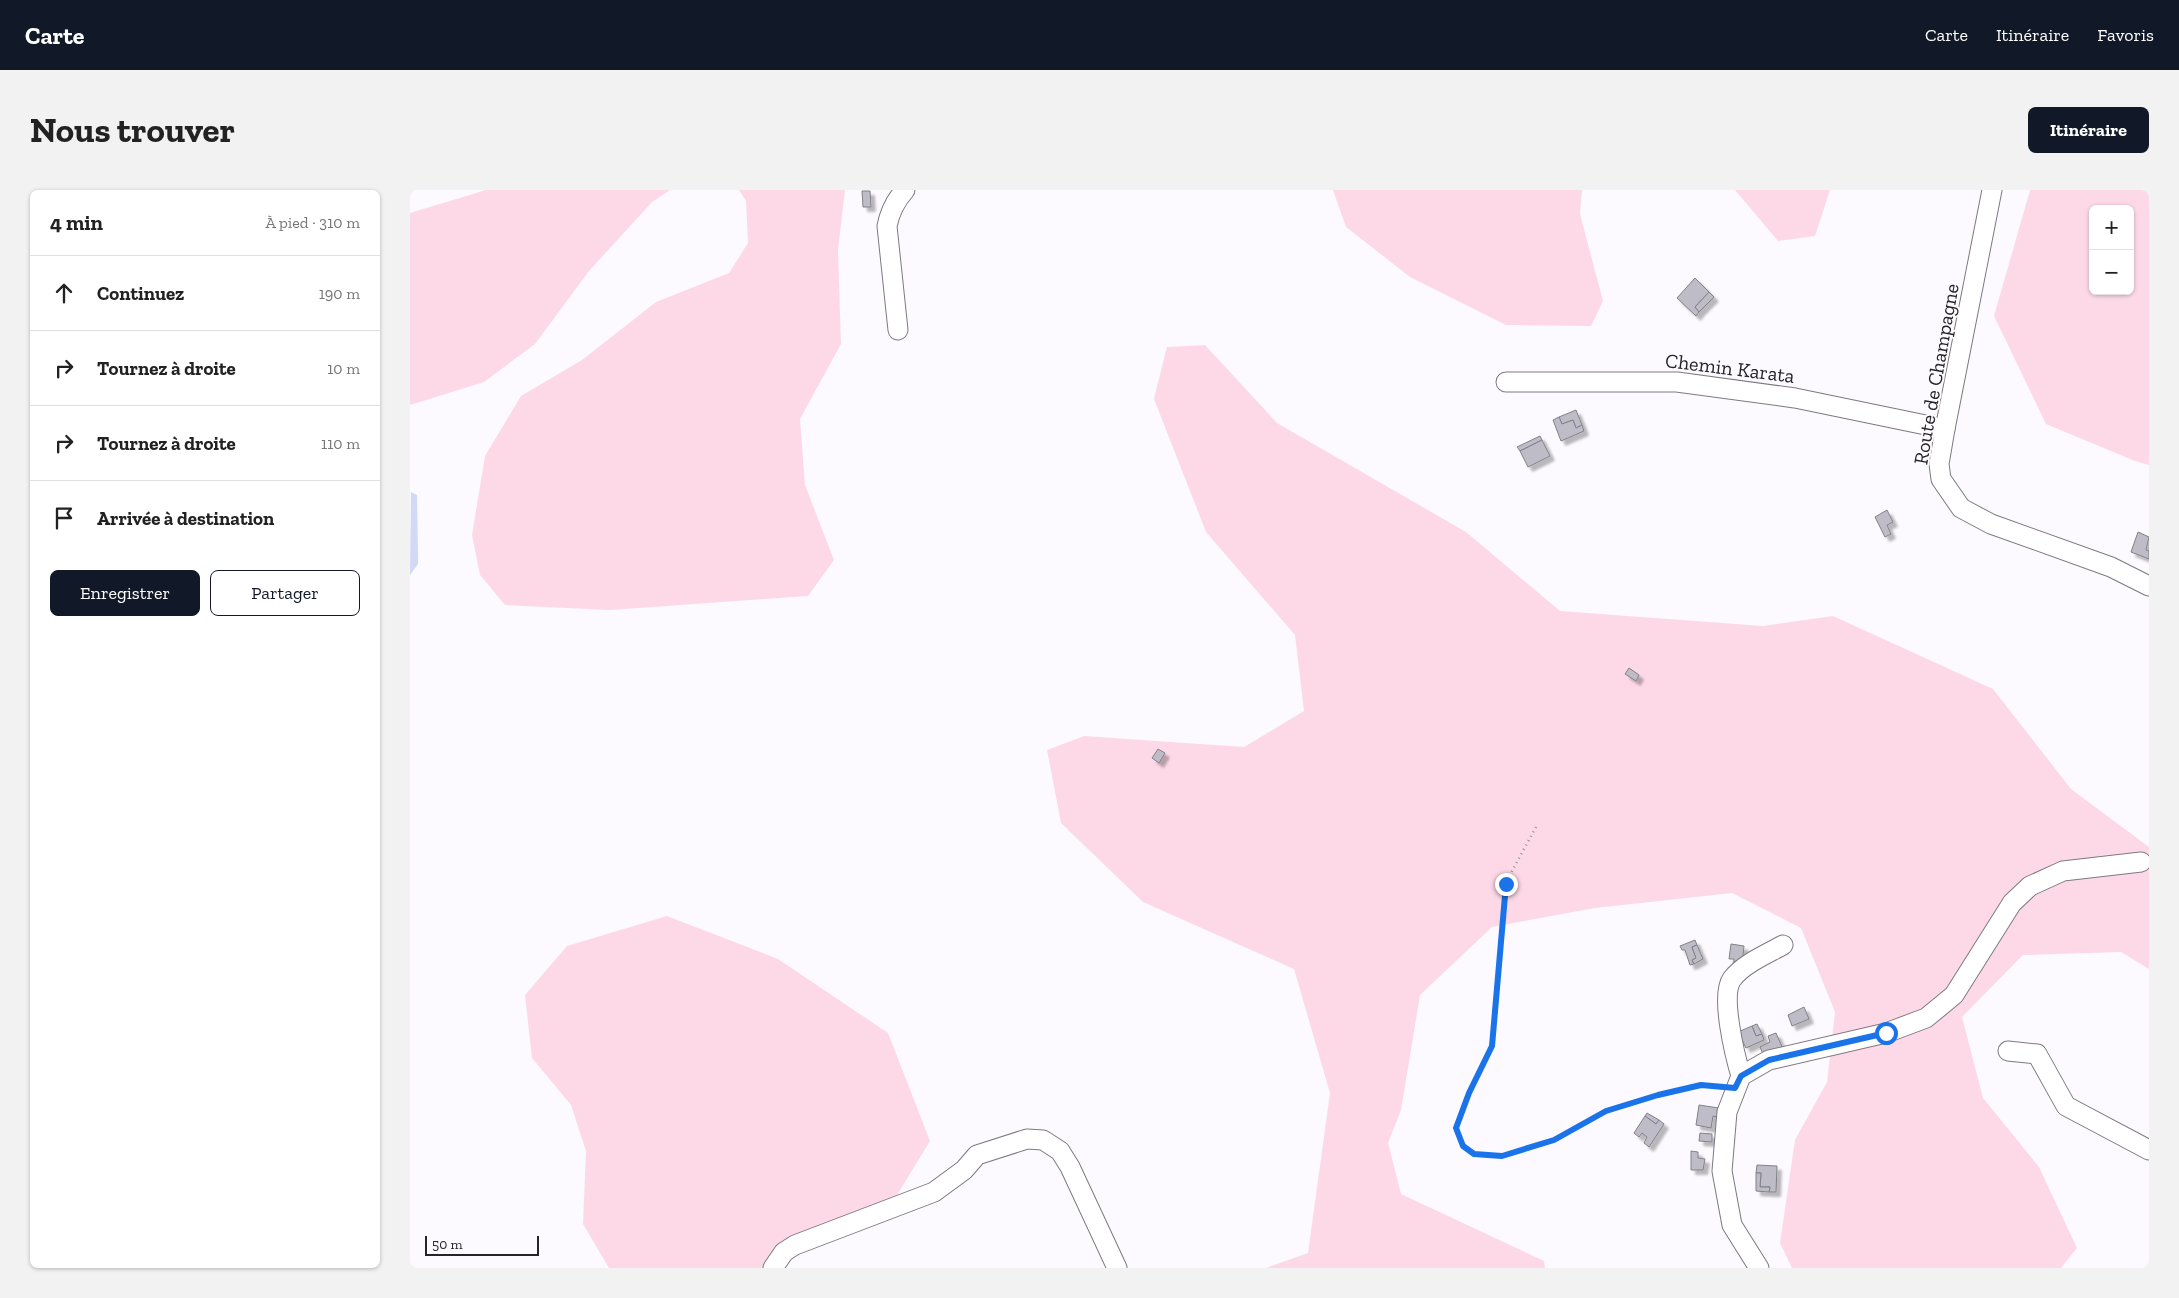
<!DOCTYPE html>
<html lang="fr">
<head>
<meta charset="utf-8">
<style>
  :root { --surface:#fff; --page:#f2f2f2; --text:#222; --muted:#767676; --line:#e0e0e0; --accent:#111827 }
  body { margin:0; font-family:"Zilla Slab",serif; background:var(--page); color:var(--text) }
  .controls { position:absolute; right:15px; top:15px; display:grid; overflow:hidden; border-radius:8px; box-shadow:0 1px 4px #0004 }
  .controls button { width:45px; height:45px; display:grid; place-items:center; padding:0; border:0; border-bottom:1px solid var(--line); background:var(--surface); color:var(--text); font:25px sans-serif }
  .scale { position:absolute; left:15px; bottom:12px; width:114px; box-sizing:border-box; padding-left:5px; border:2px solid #262427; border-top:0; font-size:14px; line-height:18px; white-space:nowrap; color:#262427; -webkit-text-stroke:4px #fcfafe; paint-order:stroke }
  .stop { position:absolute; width:15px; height:15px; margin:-11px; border:4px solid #1a73e8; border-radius:50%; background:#fff }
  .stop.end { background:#1a73e8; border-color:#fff; box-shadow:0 1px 5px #0008 }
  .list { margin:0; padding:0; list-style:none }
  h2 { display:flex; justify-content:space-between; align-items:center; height:65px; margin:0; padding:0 20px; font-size:21px }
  h2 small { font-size:16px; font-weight:400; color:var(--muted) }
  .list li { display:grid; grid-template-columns:32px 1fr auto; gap:15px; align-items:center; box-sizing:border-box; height:75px; padding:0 20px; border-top:1px solid var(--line) }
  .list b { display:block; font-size:19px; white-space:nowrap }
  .list em { font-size:16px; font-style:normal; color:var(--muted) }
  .actions { display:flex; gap:10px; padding:15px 20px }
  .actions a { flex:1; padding:11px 0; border:1px solid var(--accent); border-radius:8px; text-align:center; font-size:18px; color:var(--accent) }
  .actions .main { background:var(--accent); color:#fff }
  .icon { flex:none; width:28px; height:28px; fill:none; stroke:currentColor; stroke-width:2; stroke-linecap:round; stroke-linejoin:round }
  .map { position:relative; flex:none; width:1739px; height:1078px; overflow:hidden; border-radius:8px }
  header { display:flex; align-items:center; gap:30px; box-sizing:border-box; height:70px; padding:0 25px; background:var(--accent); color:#fff }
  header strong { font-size:24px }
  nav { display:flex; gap:28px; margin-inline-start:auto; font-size:18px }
  .intro { display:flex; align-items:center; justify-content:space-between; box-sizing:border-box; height:120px; padding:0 30px }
  h1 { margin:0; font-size:35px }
  .button { padding:12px 22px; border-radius:8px; background:var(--accent); color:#fff; font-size:18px; font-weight:700 }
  main { display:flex; gap:30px; padding:0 30px }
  aside { flex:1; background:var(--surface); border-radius:8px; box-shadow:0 1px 4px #0004 }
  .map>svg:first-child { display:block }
  .green { fill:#fdd9e7; fill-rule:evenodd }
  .water { fill:#d1d9f7 }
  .building { fill:#bebcc6; stroke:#828089; filter:url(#shadow) }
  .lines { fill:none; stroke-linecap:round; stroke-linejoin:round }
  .minor-casing { stroke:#7e7981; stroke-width:21 }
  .path { stroke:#949295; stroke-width:2.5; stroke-dasharray:1 4; stroke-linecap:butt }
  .minor { stroke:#fff; stroke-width:19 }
  .route { stroke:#1a73e8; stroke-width:6 }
  .labels { text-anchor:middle; stroke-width:4; stroke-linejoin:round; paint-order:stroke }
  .street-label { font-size:20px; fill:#262427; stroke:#fcfafe }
</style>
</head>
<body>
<header>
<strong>Carte</strong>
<nav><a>Carte</a><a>Itinéraire</a><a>Favoris</a></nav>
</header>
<div class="intro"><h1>Nous trouver</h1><a class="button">Itinéraire</a></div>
<main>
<aside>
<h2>4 min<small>À pied · 310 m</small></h2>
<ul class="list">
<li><svg class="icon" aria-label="ahead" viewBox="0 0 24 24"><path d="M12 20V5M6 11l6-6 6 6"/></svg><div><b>Continuez</b></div><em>190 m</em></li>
<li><svg class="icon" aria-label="right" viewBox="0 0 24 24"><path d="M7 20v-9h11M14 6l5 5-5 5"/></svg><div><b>Tournez à droite</b></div><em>10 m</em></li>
<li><svg class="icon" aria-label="right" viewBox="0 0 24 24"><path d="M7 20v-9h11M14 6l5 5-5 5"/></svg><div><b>Tournez à droite</b></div><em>110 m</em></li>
<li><svg class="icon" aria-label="arrive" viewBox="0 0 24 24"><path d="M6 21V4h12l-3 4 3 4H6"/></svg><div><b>Arrivée à destination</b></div></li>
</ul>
<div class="actions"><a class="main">Enregistrer</a><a>Partager</a></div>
</aside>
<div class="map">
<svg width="1739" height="1078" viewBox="0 0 1739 1078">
  <defs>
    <filter id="shadow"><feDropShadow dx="4.5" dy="4.5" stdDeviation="1" flood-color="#0004"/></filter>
  </defs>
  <rect width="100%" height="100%" fill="#fcfafe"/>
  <g class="green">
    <polygon points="76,0 260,0 242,12 179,81 125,154 74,192 0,215 0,23"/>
    <polygon points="329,0 435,0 428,60 431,154 390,229 395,295 424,370 398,406 200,420 95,415 70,385 62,345 75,266 111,206 172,170 246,112 319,83 338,53 336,11"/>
    <polygon points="923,0 1172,0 1170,24 1193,111 1181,136 1096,135 1000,87 936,37"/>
    <polygon points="1325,0 1420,0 1405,46 1368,51"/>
    <path d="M 1620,0 L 1739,0 L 1739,275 L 1725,271 L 1636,234 L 1584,126 ZM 1683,19 L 1720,19 L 1720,101 L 1683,101 Z"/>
    <polygon points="795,155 867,233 1056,342 1150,421 1353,436 1423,426 1583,499 1661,599 1739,657 1739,779 1711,762 1613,765 1552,827 1573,908 1629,977 1667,1058 1651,1078 1382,1078 1370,1053 1385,950 1417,892 1425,822 1391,738 1322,703 1185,718 1082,737 1010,805 991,920 978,953 991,1004 1134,1071 1135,1078 856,1078 898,1063 920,903 884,779 733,712 651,633 637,560 674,546 834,557 894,521 885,445 796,342 744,209 757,157"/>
    <polygon points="257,726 368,769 478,843 520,951 478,1020 353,1078 199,1078 173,1034 176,961 161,915 122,868 115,805 157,756"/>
  </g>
  <polygon class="water" points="1,302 7,305 8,364 8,374 0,385"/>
  <g class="building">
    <polygon points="452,1 460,1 461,17 453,17"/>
    <polygon points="1285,88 1299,102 1285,117 1289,122 1286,126 1267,108"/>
    <polygon points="1299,102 1304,107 1289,122 1285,117"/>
    <polygon points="1166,220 1172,235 1166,238 1163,230 1152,234 1149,227"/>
    <polygon points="1149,227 1152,234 1163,230 1166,238 1172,235 1174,241 1151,251 1143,230"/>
    <polygon points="1130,246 1132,250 1110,261 1107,257"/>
    <polygon points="1132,250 1140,266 1118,277 1110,261"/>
    <polygon points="1477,320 1483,332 1477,335 1481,344 1475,347 1465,327"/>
    <polygon points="1728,342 1739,347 1736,360 1739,361 1739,369 1721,362"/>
    <polygon points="1219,478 1229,485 1226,491 1215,484"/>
    <polygon points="748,559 755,563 749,573 742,568"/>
    <polygon points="1285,750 1287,755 1282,757 1286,768 1282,770 1284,774 1280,775 1275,760 1272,760 1270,756"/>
    <polygon points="1321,754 1334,756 1332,776 1324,775 1324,769 1319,769"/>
    <polygon points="1287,755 1293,769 1284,774 1282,770 1286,768 1282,757"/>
    <polygon points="1394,817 1399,829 1382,836 1378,825"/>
    <polygon points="1347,834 1352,844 1346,846 1342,836"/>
    <polygon points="1342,836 1346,846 1352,844 1354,850 1336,858 1328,842"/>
    <polygon points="1366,843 1374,861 1353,864 1350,857 1360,852 1358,846"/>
    <polygon points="1289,915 1309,918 1308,927 1303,926 1301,938 1286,935"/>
    <polygon points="1237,923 1249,930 1246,934 1235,926"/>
    <polygon points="1235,926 1246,934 1249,930 1254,934 1239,957 1234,953 1237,947 1232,943 1229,947 1224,943"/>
    <polygon points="1290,943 1302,944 1302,952 1289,951"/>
    <polygon points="1281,961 1288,962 1288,968 1295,969 1293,980 1281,980"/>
    <polygon points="1347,975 1367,976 1366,1002 1359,1002 1360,997 1350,997 1351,983 1346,983"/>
    <polygon points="1346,983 1351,983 1350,997 1360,997 1359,1002 1346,1001"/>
  </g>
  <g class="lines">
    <g class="minor-casing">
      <g id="minor">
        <polyline points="1582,0 1535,239 1529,274 1531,289 1551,318 1581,334 1701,377 1739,396"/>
        <path d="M 488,140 L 477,36 C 480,21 485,11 495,0"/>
        <polyline points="1096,192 1267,192 1385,208 1535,239"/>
        <polyline points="1598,861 1627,864 1656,916 1739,960"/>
        <path d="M 1331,886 C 1325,866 1310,805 1322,789 C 1333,774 1357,764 1373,755"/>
        <polyline points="363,1078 374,1062 385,1055 524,1002 554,980 567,965 617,949 633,950 650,961 660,977 707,1078"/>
        <polyline points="1349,1078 1322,1035 1312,981 1317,922 1331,886 1359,870 1476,843 1516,828 1544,805 1602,713 1620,696 1653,681 1731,672"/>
      </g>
    </g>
    <polyline class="path" points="1126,637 1095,694 1082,857 1059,903 1046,937 1053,956 1064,964 1092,966 1144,950 1196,921 1291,895 1309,896"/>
    <use href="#minor" class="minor"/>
  </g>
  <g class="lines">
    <polyline class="route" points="1096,694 1082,856 1059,903 1046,938 1053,956 1064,964 1092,966 1144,950 1196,921 1248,905 1291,895 1325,898 1331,886 1359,870 1476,843"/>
  </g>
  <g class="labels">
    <g class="street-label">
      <text transform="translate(1320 178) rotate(7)" y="7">Chemin Karata</text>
      <text transform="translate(1526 184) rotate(-80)" y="7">Route de Champagne</text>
    </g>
  </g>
</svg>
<div class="controls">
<button>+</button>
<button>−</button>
</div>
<div class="scale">50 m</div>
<div class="stop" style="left:1476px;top:843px"></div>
<div class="stop end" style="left:1096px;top:694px"></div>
</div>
</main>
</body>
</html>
